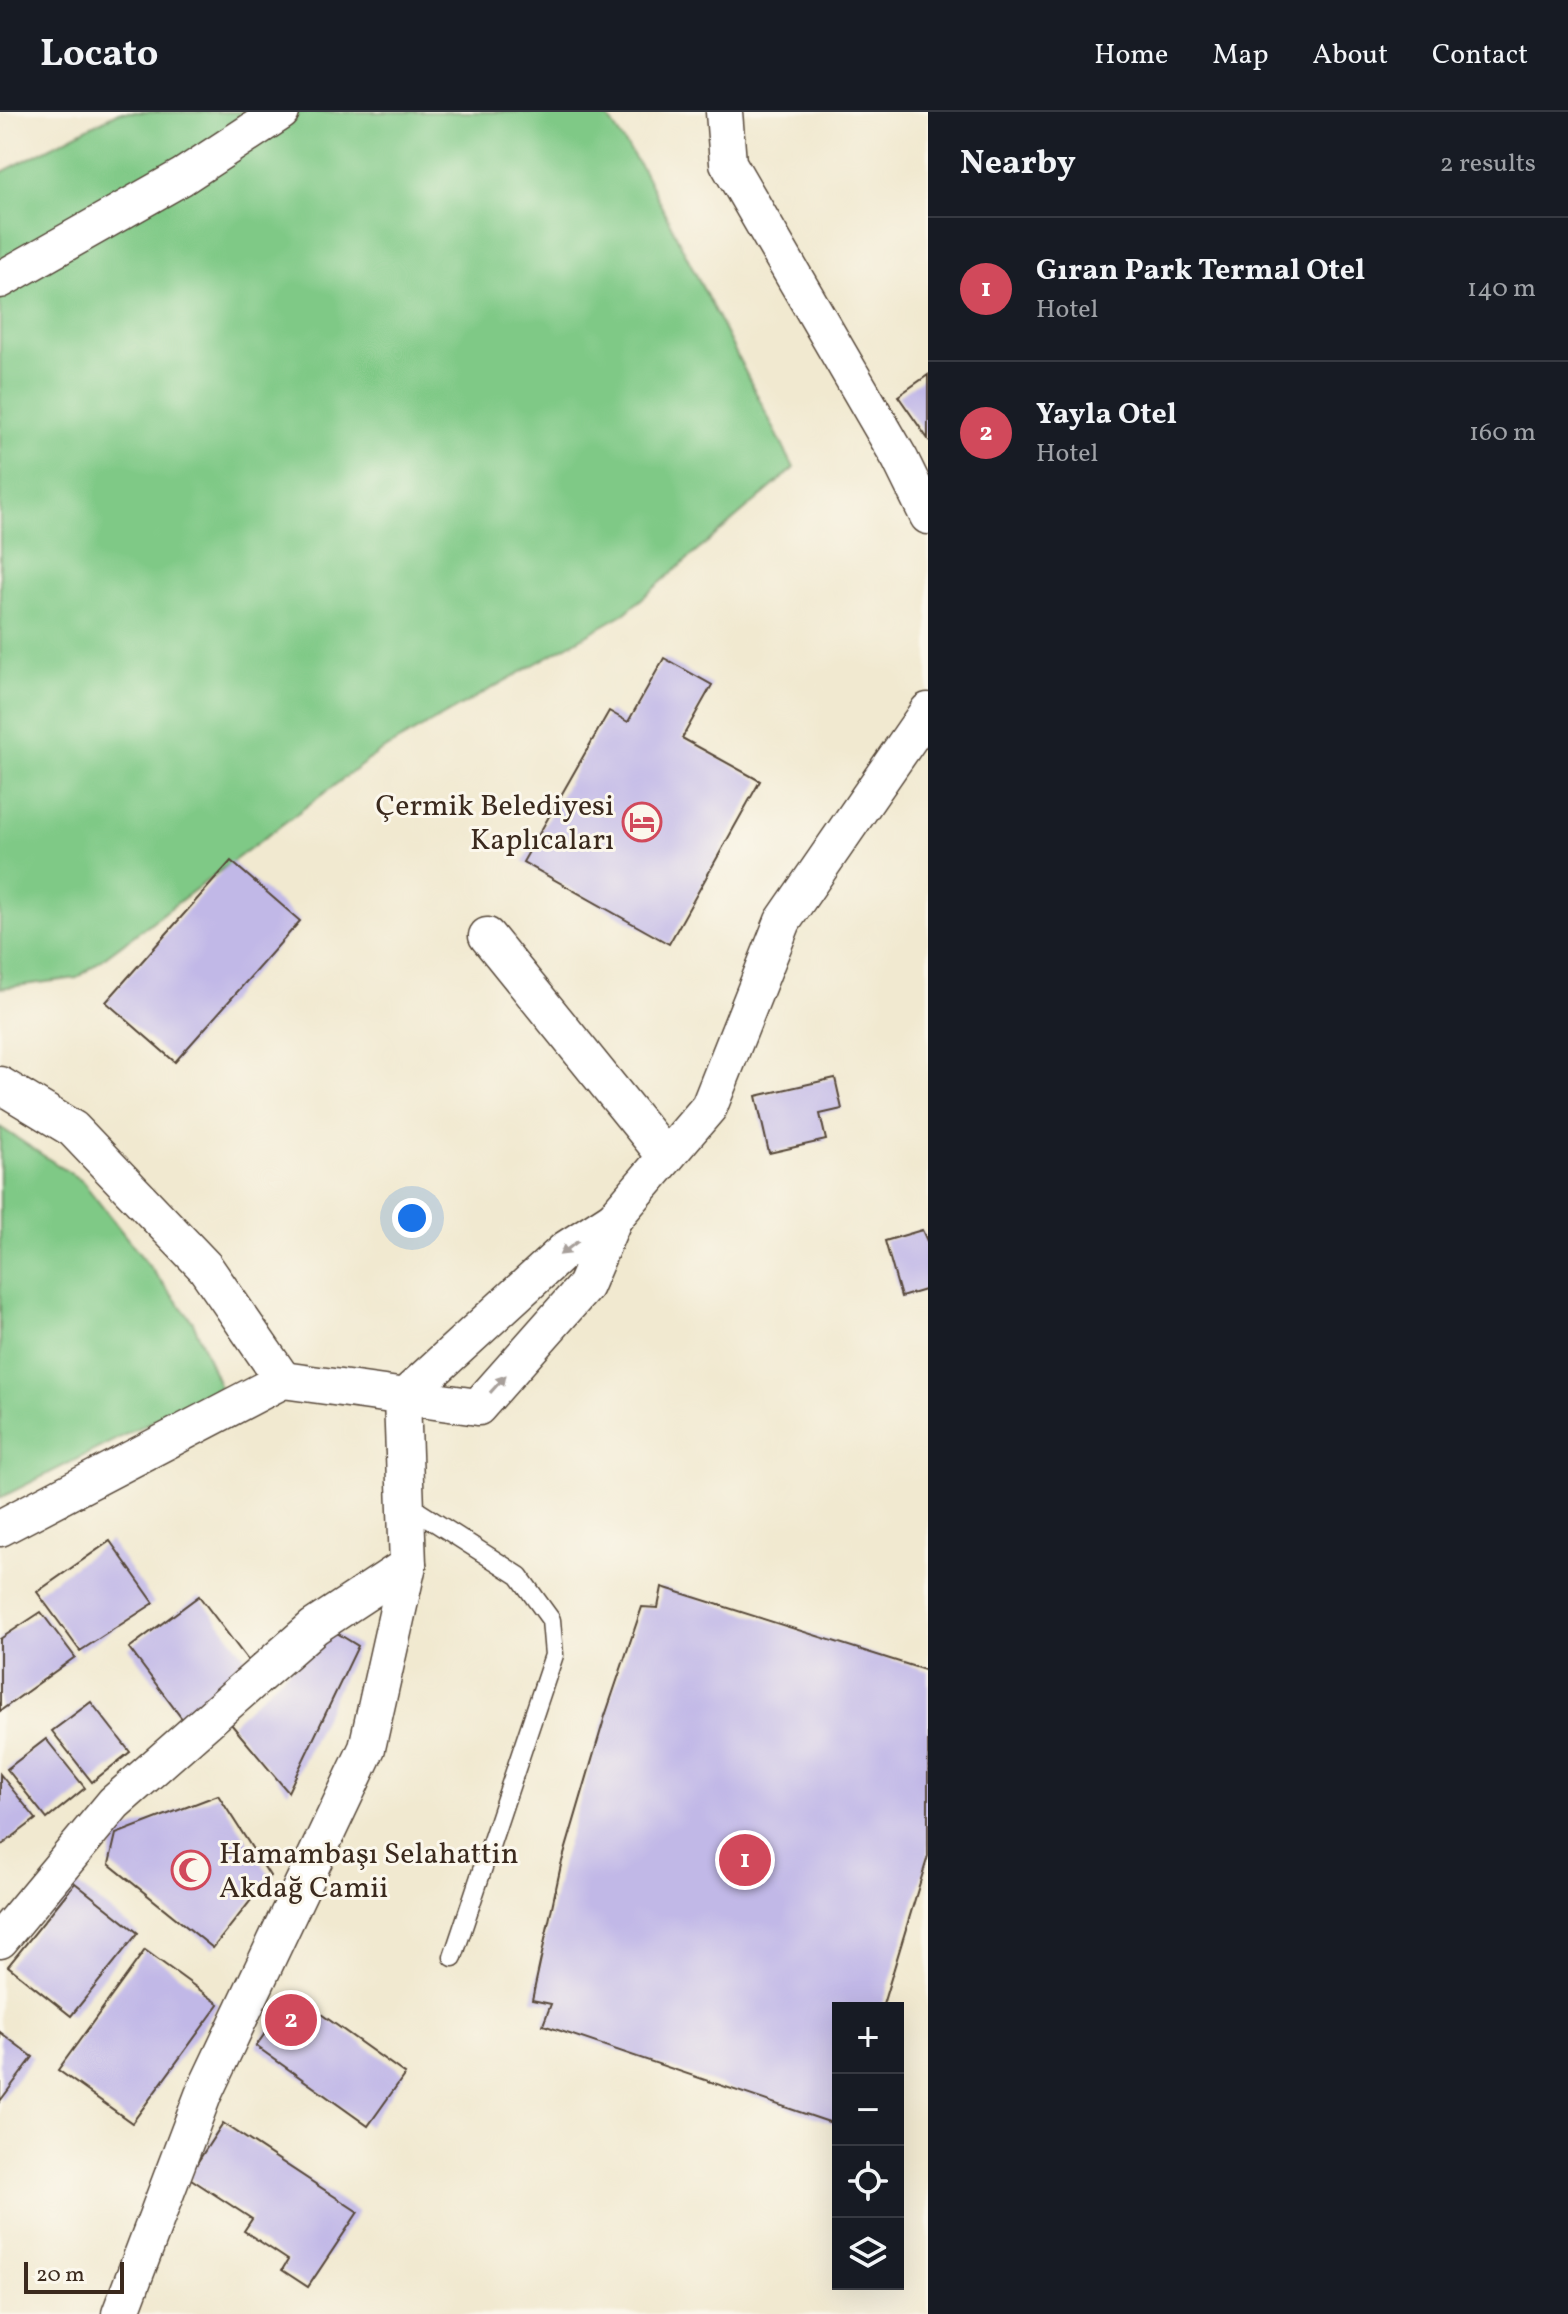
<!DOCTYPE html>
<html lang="en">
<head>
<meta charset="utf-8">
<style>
  :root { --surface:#171b24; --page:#20242c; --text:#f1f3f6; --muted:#9ea1a6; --line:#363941; --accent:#d1495b }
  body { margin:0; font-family:Vollkorn,serif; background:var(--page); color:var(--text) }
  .controls { position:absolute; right:24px; bottom:24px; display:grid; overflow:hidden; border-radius:0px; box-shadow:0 8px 32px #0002 }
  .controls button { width:72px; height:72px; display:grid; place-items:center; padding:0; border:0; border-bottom:2px solid var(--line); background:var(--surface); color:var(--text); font:40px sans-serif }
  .scale { position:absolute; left:24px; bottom:20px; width:100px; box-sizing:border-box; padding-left:8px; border:4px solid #3b2a1e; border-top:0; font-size:22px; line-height:28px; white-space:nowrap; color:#3b2a1e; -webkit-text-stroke:6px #fbf7ec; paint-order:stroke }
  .you { position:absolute; left:412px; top:1106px; width:28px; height:28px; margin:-20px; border:6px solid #fff; border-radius:50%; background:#1a73e8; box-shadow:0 0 0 12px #1a73e833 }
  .badge { display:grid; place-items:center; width:52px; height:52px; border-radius:50%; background:var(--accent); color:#fff; font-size:26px; font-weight:700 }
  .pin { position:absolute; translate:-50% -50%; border:4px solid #fff; box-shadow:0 2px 8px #0006 }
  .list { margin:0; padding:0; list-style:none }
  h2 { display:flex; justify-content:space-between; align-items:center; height:104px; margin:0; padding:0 32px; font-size:34px }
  h2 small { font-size:26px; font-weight:400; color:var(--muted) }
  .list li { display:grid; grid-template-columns:52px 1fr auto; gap:24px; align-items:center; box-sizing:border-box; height:144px; padding:0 32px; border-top:2px solid var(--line) }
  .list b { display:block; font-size:30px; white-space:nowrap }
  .list p { margin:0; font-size:26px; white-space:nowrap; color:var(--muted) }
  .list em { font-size:26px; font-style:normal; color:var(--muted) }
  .icon { flex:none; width:44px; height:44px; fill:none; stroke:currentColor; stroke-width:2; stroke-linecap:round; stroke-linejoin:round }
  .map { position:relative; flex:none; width:928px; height:2202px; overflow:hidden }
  header { display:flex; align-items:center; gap:48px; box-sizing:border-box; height:112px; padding:0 40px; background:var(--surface); border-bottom:2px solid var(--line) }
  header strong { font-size:38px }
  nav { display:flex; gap:44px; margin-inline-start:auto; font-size:28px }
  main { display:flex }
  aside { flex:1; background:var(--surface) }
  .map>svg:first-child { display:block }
  .green { fill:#7fc986; stroke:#5d7a52; stroke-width:2 }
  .building { fill:#c1b8e7 }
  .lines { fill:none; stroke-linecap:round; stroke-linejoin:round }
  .service-casing { stroke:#564739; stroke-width:21 }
  .minor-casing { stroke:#564739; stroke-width:39 }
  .service { stroke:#fff; stroke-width:18 }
  .minor { stroke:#fff; stroke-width:36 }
  .oneway { fill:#a79f9a }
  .labels { text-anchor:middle; stroke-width:6; stroke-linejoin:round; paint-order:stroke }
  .poi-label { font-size:30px; fill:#3b2a1e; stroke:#fbf7ec; text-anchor:end }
</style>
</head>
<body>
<header>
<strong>Locato</strong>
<nav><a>Home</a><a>Map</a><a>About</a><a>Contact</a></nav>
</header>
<main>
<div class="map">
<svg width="928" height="2202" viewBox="0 0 928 2202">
  <rect width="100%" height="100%" fill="#fbf7ec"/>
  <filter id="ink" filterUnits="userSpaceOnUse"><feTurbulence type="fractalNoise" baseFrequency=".0125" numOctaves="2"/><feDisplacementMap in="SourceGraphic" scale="16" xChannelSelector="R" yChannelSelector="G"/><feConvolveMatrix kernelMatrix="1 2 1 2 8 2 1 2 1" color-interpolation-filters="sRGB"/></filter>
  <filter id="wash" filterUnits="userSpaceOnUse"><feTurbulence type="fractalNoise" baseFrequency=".006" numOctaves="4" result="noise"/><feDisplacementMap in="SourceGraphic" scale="32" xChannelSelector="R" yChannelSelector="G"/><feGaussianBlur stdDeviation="1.8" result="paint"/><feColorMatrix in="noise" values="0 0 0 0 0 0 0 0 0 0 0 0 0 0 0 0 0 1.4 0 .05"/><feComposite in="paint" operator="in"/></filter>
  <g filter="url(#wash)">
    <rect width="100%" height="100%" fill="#f1e9d0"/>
    <g class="green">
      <polygon points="119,0 604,0 643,58 794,356 625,501 379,640 77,866 0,876 0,61"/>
      <polygon points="0,1015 82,1069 193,1210 220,1275 0,1386"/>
    </g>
    <g id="blocks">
      <g class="building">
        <polygon points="928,263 928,327 898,284"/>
        <polygon points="664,546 712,573 682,626 760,669 669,832 523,750 609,599 628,610"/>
        <polygon points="231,749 300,809 175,950 106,890"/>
        <polygon points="835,966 842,997 820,1002 826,1028 769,1041 756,984"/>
        <polygon points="922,1118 928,1131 928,1177 901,1185 885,1129"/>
        <polygon points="110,1429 154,1491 80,1539 37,1480"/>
        <polygon points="662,1475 928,1559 928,1744 882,1896 838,1896 838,2013 543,1913 551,1892 532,1888 561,1753 605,1604 642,1495 658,1496"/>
        <polygon points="199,1484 253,1555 183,1608 129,1536"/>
        <polygon points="41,1500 75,1545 0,1599 0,1527"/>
        <polygon points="332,1518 358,1534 288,1680 231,1612"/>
        <polygon points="91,1590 130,1640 92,1670 52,1619"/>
        <polygon points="46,1627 85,1676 47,1707 7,1657"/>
        <polygon points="0,1662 36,1707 2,1733 0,1731"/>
        <polygon points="218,1683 270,1764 213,1836 109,1752 116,1722"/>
        <polygon points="75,1771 138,1821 71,1904 8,1854"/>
        <polygon points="145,1838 219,1892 132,2011 58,1958"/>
        <polygon points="293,1882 405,1962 368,2014 256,1934"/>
        <polygon points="0,1920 33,1945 0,1989"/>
        <polygon points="223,2011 358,2100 308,2175 282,2158 288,2148 244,2119 252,2107 188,2065"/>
      </g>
    </g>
  </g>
  <g filter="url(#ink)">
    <use href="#blocks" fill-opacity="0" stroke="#564739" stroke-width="2"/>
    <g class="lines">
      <g class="service-casing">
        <polyline id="service" points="405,1391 519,1464 551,1508 554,1543 453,1845"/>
      </g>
      <g class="minor-casing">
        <g id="minor">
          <polyline points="724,0 728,51 900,347 928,404"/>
          <polyline points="0,168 182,65 281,0"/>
          <polyline points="487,824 666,1045"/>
          <polyline points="0,973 73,1017 205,1155 283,1268"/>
          <polyline points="614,1106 709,995 783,809 928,599"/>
          <polyline points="0,1416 283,1268 478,1295 585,1174 614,1106 566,1137 402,1287 408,1453 367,1636 203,1983 120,2202"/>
          <polyline points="0,1828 114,1691 314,1515 408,1453"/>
        </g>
      </g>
      <use href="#service" class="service"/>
      <use href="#minor" class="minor"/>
    </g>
    <defs><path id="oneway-solid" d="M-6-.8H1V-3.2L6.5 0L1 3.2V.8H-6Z" transform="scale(2)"/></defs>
    <g class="oneway">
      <use href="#oneway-solid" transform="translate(569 1136) rotate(143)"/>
      <use href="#oneway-solid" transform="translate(498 1272) rotate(-48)"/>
    </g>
  </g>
  <defs>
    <g id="hotel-ring" transform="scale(2)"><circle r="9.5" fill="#fbf7ec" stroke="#d1495b" stroke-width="1.5"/><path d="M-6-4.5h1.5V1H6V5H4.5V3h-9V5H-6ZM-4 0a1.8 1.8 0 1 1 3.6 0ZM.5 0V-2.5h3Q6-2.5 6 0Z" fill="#d1495b"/></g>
    <g id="mosque-ring" transform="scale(2)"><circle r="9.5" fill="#fbf7ec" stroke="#d1495b" stroke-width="1.5"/><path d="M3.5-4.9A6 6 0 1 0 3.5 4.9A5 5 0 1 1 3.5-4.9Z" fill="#d1495b"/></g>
  </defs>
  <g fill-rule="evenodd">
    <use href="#hotel-ring" x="642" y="710"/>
    <use href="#mosque-ring" x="191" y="1758"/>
  </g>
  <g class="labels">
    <g class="poi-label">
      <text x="614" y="703">Çermik Belediyesi<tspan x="614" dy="34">Kaplıcaları</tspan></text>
      <text x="219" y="1751" text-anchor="start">Hamambaşı Selahattin<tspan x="219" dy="34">Akdağ Camii</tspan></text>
    </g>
  </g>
</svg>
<div class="controls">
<button>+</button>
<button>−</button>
<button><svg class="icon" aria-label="locate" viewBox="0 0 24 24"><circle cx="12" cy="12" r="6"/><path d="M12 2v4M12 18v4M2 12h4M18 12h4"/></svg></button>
<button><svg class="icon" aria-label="layers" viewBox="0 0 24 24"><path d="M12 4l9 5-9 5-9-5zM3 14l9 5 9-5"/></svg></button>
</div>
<div class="scale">20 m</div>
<div class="you"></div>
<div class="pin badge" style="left:745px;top:1748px">1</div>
<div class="pin badge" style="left:291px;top:1908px">2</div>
</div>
<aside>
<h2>Nearby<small>2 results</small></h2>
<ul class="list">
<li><span class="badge">1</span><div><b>Gıran Park Termal Otel</b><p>Hotel</p></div><em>140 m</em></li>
<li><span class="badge">2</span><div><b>Yayla Otel</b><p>Hotel</p></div><em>160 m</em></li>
</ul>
</aside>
</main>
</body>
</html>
